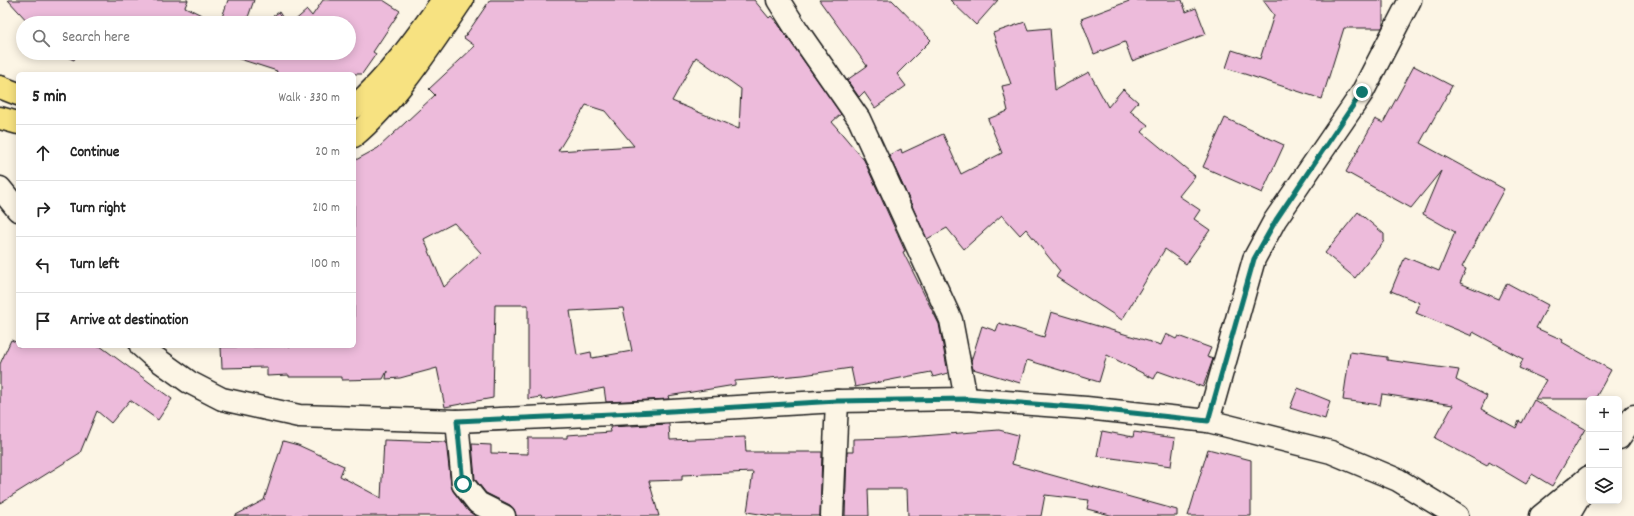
<!DOCTYPE html>
<html lang="en">
<head>
<meta charset="utf-8">
<style>
  :root { --surface:#fff; --page:#f6f6f6; --text:#222; --muted:#767676; --line:#e0e0e0 }
  body { margin:0; font-family:Dekko,sans-serif; background:var(--page); color:var(--text) }
  .controls { position:absolute; right:12px; bottom:12px; display:grid; overflow:hidden; border-radius:6px; box-shadow:0 2px 10px #0003 }
  .controls button { width:36px; height:36px; display:grid; place-items:center; padding:0; border:0; border-bottom:1px solid var(--line); background:var(--surface); color:var(--text); font:20px sans-serif }
  .stop { position:absolute; width:12px; height:12px; margin:-9px; border:3px solid #0f766e; border-radius:50%; background:#fff }
  .stop.end { background:#0f766e; border-color:#fff; box-shadow:0 1px 4px #0008 }
  .list { margin:0; padding:0; list-style:none }
  h2 { display:flex; justify-content:space-between; align-items:center; height:52px; margin:0; padding:0 16px; font-size:17px }
  h2 small { font-size:13px; font-weight:400; color:var(--muted) }
  .list li { display:grid; grid-template-columns:26px 1fr auto; gap:12px; align-items:center; box-sizing:border-box; height:56px; padding:0 16px; border-top:1px solid var(--line) }
  .list b { display:block; font-size:15px; white-space:nowrap }
  .list em { font-size:13px; font-style:normal; color:var(--muted) }
  .icon { flex:none; width:22px; height:22px; fill:none; stroke:currentColor; stroke-width:2; stroke-linecap:round; stroke-linejoin:round }
  .map { position:relative; flex:none; width:1634px; height:516px; overflow:hidden }
  .search { position:absolute; background:var(--surface); box-shadow:0 2px 10px #0003; left:16px; top:16px; width:340px; height:44px; display:flex; align-items:center; gap:10px; box-sizing:border-box; padding:0 14px; border-radius:22px; color:var(--muted); font-size:15px }
  .panel { position:absolute; background:var(--surface); box-shadow:0 2px 10px #0003; left:16px; top:72px; width:340px; height:276px; border-radius:6px }
  .map>svg:first-child { display:block }
  .building { fill:#edbbdb; stroke:#1c1c1c; fill-rule:evenodd }
  .lines { fill:none; stroke-linecap:round; stroke-linejoin:round }
  .minor-casing { stroke:#1c1c1c; stroke-width:25 }
  .major-casing { stroke:#1c1c1c; stroke-width:25 }
  .minor { stroke:#fcf5e5; stroke-width:22 }
  .major { stroke:#f7e281; stroke-width:22 }
  .route { stroke:#0f766e; stroke-width:5 }
</style>
</head>
<body>
<div class="map">
<svg width="1634" height="516" viewBox="0 0 1634 516">
  <rect width="100%" height="100%" fill="#fcf5e5"/>
  <filter id="ink" filterUnits="userSpaceOnUse"><feTurbulence type="fractalNoise" baseFrequency=".025" numOctaves="2"/><feDisplacementMap in="SourceGraphic" scale="8" xChannelSelector="R" yChannelSelector="G"/><feConvolveMatrix kernelMatrix="1 2 1 2 8 2 1 2 1" color-interpolation-filters="sRGB"/></filter>
  <g filter="url(#ink)">
    <g class="building">
      <polygon points="8,0 188,0 185,7 218,23 29,23"/>
      <polygon points="228,0 254,0 246,23 220,23"/>
      <polygon points="323,0 383,0 400,11 373,52 376,54 362,74 276,74 277,71 221,53 349,53 349,23 292,23 307,10 312,16"/>
      <path d="M 490,0 L 754,0 L 769,18 L 771,16 L 778,24 L 841,114 L 832,122 L 864,160 L 905,251 L 903,252 L 939,324 L 948,373 L 933,377 L 931,372 L 855,387 L 851,368 L 803,375 L 735,381 L 735,385 L 668,396 L 669,399 L 606,402 L 604,388 L 542,400 L 541,397 L 528,399 L 528,305 L 495,305 L 493,398 L 445,407 L 437,368 L 400,378 L 386,379 L 387,371 L 383,379 L 342,380 L 342,377 L 289,377 L 289,375 L 267,376 L 267,367 L 222,368 L 221,347 L 354,346 L 354,161 L 378,148 L 435,95 L 429,89 L 475,46 L 464,38 ZM 696,57 L 741,89 L 739,129 L 672,101 ZM 586,105 L 605,111 L 634,146 L 558,151 ZM 454,223 L 481,253 L 444,287 L 424,239 ZM 623,308 L 632,351 L 592,358 L 591,352 L 577,355 L 570,311 Z"/>
      <polygon points="819,0 892,0 931,40 897,74 906,86 875,108 864,92 859,97 847,80 867,66"/>
      <polygon points="950,0 998,0 976,25"/>
      <polygon points="1132,0 1182,0 1186,12 1196,8 1206,34 1132,61 1125,42 1094,54 1081,19"/>
      <polygon points="1263,0 1383,0 1383,26 1382,28 1344,28 1322,99 1226,68 1232,50 1260,59 1274,15"/>
      <polygon points="279,12 286,23 263,23"/>
      <polygon points="1025,22 1028,30 1050,28 1055,90 1089,72 1108,107 1123,89 1138,102 1130,111 1148,125 1142,132 1195,176 1179,196 1200,210 1194,219 1210,230 1186,264 1165,249 1122,320 1056,277 1060,271 1026,229 1020,235 1002,215 964,249 947,228 927,239 889,155 901,149 902,153 943,134 961,174 1002,153 988,119 1008,111 1002,86 1011,84 993,33"/>
      <polygon points="58,53 77,53 74,60"/>
      <polygon points="1414,66 1452,86 1420,143 1504,189 1462,267 1466,269 1460,283 1499,299 1507,283 1548,305 1536,328 1563,340 1562,342 1611,370 1595,399 1535,399 1546,380 1519,368 1523,359 1473,332 1472,336 1416,313 1420,303 1391,291 1405,257 1439,271 1455,232 1423,214 1441,171 1411,208 1346,172 1375,119 1383,123"/>
      <polygon points="1225,118 1284,145 1262,193 1203,167"/>
      <polygon points="1358,212 1384,234 1384,241 1355,278 1325,253"/>
      <polygon points="1051,312 1161,345 1166,334 1176,339 1178,336 1211,348 1207,357 1213,359 1203,387 1158,371 1154,379 1107,355 1099,382 1027,360 1020,383 973,369 971,361 982,326 996,331 999,323 1044,337"/>
      <polygon points="11,340 18,343 18,346 100,346 172,399 158,420 130,400 111,423 97,411 80,453 0,503 0,364"/>
      <polygon points="1350,352 1387,357 1387,360 1459,370 1456,380 1487,396 1481,409 1516,428 1519,421 1522,423 1534,400 1585,429 1552,486 1532,474 1526,484 1489,462 1487,466 1435,438 1453,405 1382,394 1380,405 1343,400"/>
      <polygon points="1298,388 1330,401 1325,419 1290,408"/>
      <polygon points="669,424 670,440 745,437 746,452 822,452 820,516 772,516 747,512 753,472 682,475 682,480 649,481 659,516 516,516 514,509 510,505 486,493 475,479 472,444 491,445 491,453 528,454 528,438 567,438 567,435 611,432 610,427"/>
      <polygon points="999,430 1018,435 1012,464 1177,510 1177,516 1114,516 1087,509 1089,500 1045,495 1041,516 908,516 907,489 868,489 869,516 845,516 847,452 853,452 853,439 896,438"/>
      <polygon points="1102,431 1133,437 1134,432 1175,438 1171,466 1097,456"/>
      <polygon points="384,440 446,442 451,485 453,491 468,511 476,516 234,516 264,500 283,441 298,445 344,466 340,476 381,498"/>
      <polygon points="1208,449 1251,460 1251,516 1188,516"/>
    </g>
    <g class="lines">
      <g class="minor-casing">
        <g id="minor">
          <polyline points="778,0 797,30 859,119 951,320 966,399"/>
          <polyline points="0,188 18,210"/>
          <polyline points="141,346 150,354 189,382 222,399 299,416 457,421 655,412 837,401 966,399 1086,408 1208,421 1331,452 1398,480 1457,516"/>
          <polyline points="457,421 463,484 478,503 504,516"/>
          <polyline points="1208,421 1254,259 1275,220 1362,93 1410,0"/>
          <polyline points="1619,438 1634,416"/>
          <polyline points="832,516 837,401"/>
          <polyline points="1541,516 1589,477"/>
          <polyline points="1568,516 1585,487"/>
        </g>
      </g>
      <g class="major-casing">
        <g id="major">
          <polyline points="0,87 18,94"/>
          <path d="M 354,107 C 389,76 416,38 443,0"/>
          <polyline points="0,118 18,123"/>
          <path d="M 354,136 C 395,102 432,44 462,0"/>
        </g>
      </g>
      <use href="#minor" class="minor"/>
      <use href="#major" class="major"/>
    </g>
  </g>
  <g class="lines" filter="url(#ink)">
    <polyline class="route" points="463,484 457,421 655,412 837,401 966,399 1086,408 1208,421 1254,259 1276,220 1362,92"/>
  </g>
</svg>
<div class="controls">
<button>+</button>
<button>−</button>
<button><svg class="icon" aria-label="layers" viewBox="0 0 24 24"><path d="M12 4l9 5-9 5-9-5zM3 14l9 5 9-5"/></svg></button>
</div>
<div class="stop" style="left:463px;top:484px"></div>
<div class="stop end" style="left:1362px;top:92px"></div>
<div class="search"><svg class="icon" aria-label="search" viewBox="0 0 24 24"><circle cx="10" cy="10" r="6"/><path d="M15 15l6 6"/></svg>Search here</div>
<section class="panel">
<h2>5 min<small>Walk · 330 m</small></h2>
<ul class="list">
<li><svg class="icon" aria-label="ahead" viewBox="0 0 24 24"><path d="M12 20V5M6 11l6-6 6 6"/></svg><div><b>Continue</b></div><em>20 m</em></li>
<li><svg class="icon" aria-label="right" viewBox="0 0 24 24"><path d="M7 20v-9h11M14 6l5 5-5 5"/></svg><div><b>Turn right</b></div><em>210 m</em></li>
<li><svg class="icon" aria-label="left" viewBox="0 0 24 24"><path d="M17 20v-9H6M10 6l-5 5 5 5"/></svg><div><b>Turn left</b></div><em>100 m</em></li>
<li><svg class="icon" aria-label="arrive" viewBox="0 0 24 24"><path d="M6 21V4h12l-3 4 3 4H6"/></svg><div><b>Arrive at destination</b></div></li>
</ul>
</section>
</div>
</body>
</html>
